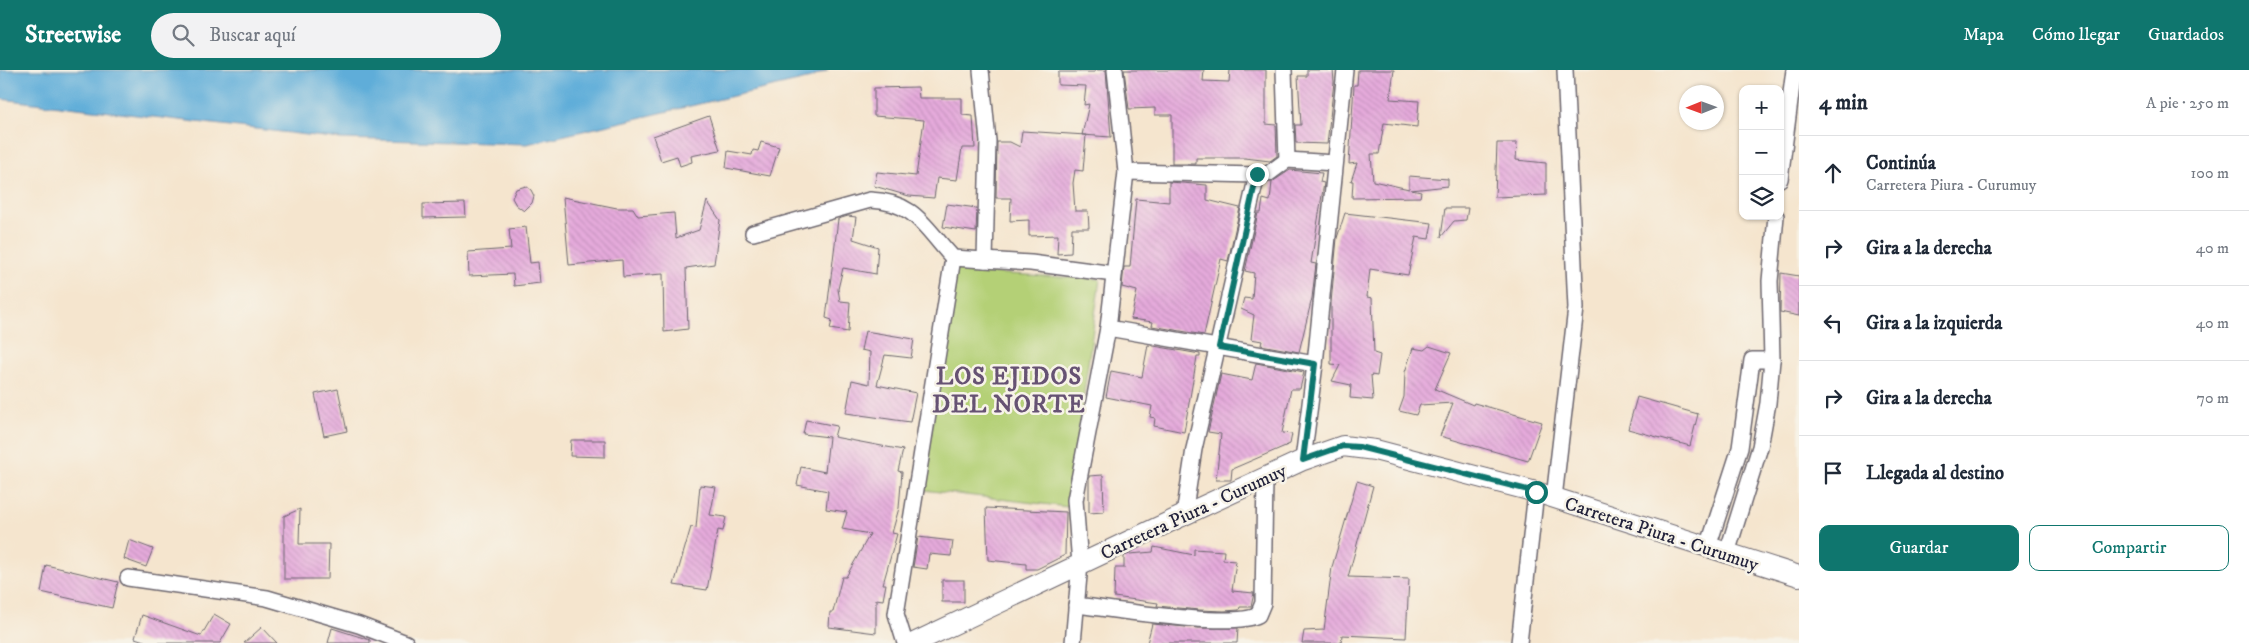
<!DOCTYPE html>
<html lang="es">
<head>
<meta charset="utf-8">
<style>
  :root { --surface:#fff; --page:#f2f2f3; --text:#1f2937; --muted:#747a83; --line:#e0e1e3; --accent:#0f766e }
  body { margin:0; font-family:"IM FELL DW Pica",serif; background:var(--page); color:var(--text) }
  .controls { position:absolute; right:15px; top:15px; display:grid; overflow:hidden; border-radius:10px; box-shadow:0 1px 4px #0004 }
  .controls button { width:45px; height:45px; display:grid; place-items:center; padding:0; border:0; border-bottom:1px solid var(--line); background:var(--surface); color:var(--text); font:25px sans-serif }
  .compass { position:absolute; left:1679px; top:15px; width:45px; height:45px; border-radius:50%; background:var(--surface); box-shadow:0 1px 4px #0004; rotate:269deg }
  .stop { position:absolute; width:15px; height:15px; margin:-11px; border:4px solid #0f766e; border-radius:50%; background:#fff }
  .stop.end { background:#0f766e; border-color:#fff; box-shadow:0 1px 5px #0008 }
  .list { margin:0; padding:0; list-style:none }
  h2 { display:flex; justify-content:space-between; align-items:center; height:65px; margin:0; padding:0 20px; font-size:21px }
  h2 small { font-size:16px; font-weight:400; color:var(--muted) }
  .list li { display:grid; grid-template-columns:32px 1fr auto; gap:15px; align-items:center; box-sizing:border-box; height:75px; padding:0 20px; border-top:1px solid var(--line) }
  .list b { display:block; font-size:19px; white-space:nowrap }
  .list p { margin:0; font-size:16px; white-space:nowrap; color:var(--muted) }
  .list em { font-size:16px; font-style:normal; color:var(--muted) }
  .actions { display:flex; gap:10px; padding:15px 20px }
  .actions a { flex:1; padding:11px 0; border:1px solid var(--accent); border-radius:10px; text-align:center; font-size:18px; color:var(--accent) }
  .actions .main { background:var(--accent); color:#fff }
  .icon { flex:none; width:28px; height:28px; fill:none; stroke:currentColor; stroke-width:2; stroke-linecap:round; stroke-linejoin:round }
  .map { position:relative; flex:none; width:1799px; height:573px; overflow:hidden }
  header { display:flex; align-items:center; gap:30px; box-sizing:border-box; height:70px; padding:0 25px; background:var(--accent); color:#fff }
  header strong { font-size:24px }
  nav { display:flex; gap:28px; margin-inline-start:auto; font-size:18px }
  .search { width:350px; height:45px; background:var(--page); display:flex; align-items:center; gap:12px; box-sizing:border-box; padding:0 18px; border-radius:28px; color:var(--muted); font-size:19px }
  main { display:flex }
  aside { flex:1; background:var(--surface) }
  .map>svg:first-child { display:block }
  .garden { fill:#b4d076; stroke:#6b7958 }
  .water { fill:#5fadd9; stroke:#40688a }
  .building { fill:url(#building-back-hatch) }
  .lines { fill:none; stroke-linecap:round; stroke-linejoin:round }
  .street-casing { stroke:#6c666e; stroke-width:18 }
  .secondary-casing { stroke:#6c666e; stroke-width:22 }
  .street { stroke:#fff; stroke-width:15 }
  .secondary { stroke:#fff; stroke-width:20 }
  .route { stroke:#0f766e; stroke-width:6 }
  .labels { text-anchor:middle; stroke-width:5; stroke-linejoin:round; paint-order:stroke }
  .street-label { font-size:19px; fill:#22223b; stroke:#f7f3e8 }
  .district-label { font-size:24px; font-weight:bold; letter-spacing:1px; fill:#665273; stroke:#f7f3e8 }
</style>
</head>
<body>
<header>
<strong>Streetwise</strong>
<div class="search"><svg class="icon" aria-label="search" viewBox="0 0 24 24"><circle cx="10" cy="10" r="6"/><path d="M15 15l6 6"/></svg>Buscar aquí</div>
<nav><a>Mapa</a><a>Cómo llegar</a><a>Guardados</a></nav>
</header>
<main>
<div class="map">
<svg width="1799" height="573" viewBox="0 0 1799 573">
  <defs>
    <pattern id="building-back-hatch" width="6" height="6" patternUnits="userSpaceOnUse" patternTransform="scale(1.25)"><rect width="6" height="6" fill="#e5aadb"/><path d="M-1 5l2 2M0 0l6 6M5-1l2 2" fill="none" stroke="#c492bd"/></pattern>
  </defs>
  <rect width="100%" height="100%" fill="#f7f3e8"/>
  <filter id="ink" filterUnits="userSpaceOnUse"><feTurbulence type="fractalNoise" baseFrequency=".02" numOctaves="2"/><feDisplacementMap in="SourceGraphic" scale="10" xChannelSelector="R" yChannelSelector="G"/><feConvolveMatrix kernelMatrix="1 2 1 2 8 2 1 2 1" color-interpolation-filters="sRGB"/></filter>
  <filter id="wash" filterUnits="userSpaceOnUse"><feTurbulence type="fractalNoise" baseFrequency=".0096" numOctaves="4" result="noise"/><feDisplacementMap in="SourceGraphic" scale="20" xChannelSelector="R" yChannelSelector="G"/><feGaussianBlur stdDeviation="1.12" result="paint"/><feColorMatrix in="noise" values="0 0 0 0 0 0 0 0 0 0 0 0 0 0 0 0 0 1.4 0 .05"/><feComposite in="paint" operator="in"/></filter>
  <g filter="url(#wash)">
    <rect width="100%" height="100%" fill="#f5e5ce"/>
    <polygon class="garden" points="955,198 991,203 1100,209 1068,437 923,420"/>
    <polygon class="water" points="0,0 828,0 811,8 527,74 341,69 0,29"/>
    <g id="blocks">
      <g class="building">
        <polygon points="1095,0 1106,0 1111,67 1082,65 1089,34 1084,35 1086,16 1058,15 1058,2 1095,2"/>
        <polygon points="1124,0 1204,0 1203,11 1229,12 1230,0 1266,0 1266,54 1276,55 1277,86 1270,91 1245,88 1196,88 1196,94 1172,94 1172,45 1155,45 1155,38 1129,39"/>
        <polygon points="1307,0 1333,0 1334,12 1327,74 1296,73 1295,55 1301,55 1298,6 1307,6"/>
        <polygon points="1358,0 1394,0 1390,29 1419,31 1417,57 1384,53 1379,84 1371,84 1373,111 1409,119 1409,106 1448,109 1448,116 1411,120 1421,122 1420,127 1352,128 1353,111 1351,111 1357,93 1349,94 1354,15 1357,15"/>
        <polygon points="918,17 919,28 962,28 962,45 973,46 975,78 962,78 957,110 937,108 934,128 909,126 874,116 877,102 916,106 924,50 874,46 874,18"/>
        <polygon points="709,46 720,80 691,86 692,92 680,96 677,86 661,91 653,66"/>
        <polygon points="1022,61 1086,65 1083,101 1075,100 1073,113 1075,141 1088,141 1089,158 1072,158 1071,183 1057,184 1058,165 1029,166 1029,150 1010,151 1011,128 996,128 997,72 1010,72 1020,77"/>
        <polygon points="761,72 779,77 770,106 726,98 728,81 752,85 753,80 758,81"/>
        <polygon points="1497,73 1517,73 1516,90 1546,93 1546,125 1495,127"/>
        <polygon points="1290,100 1322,103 1320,112 1324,113 1311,193 1316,194 1312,228 1299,282 1261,275 1262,271 1251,269 1254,245 1241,239 1244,228 1252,229 1254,203 1245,201 1258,143 1261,143 1263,129 1270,131 1272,112"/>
        <polygon points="1169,112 1207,115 1207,130 1240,138 1228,191 1221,189 1204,265 1152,256 1153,252 1131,249 1137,221 1122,217 1124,197 1130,197 1136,129 1169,132"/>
        <polygon points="526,116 531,120 534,126 532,133 524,141 516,135 512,128 516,119"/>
        <polygon points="563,127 617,138 633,138 638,146 674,143 676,168 699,160 707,131 720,150 714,194 686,198 688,259 664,262 663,204 623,207 622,190 569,195"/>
        <polygon points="465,133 466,147 423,148 423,134"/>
        <polygon points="947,134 977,138 976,162 943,157"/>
        <polygon points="1445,138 1468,138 1466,150 1454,151 1441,167"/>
        <polygon points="1345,143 1432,153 1429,169 1416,167 1408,205 1370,199 1367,227 1372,228 1374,283 1380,285 1377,306 1371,305 1373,330 1350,328 1351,315 1332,311 1340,295 1331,294 1331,233 1337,168"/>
        <polygon points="848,146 856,147 853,169 878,177 876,204 843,198 838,219 840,231 850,232 848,262 830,259 832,250 826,248 838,149"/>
        <polygon points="526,157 530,193 538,192 540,213 514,216 513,204 469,206 468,182 511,179 509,159"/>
        <polygon points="1781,203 1799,206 1799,246 1780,242"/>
        <polygon points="865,261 914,269 911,288 885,285 877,315 916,323 910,352 846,343 852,310 869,314 870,282 861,280"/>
        <polygon points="1148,275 1200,284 1200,287 1197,287 1184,362 1154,356 1155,348 1150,347 1152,336 1106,327 1111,301 1142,307"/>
        <polygon points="1429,276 1451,283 1435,319 1473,335 1474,333 1542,352 1528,391 1440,366 1453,333 1420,335 1416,345 1399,341 1404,327 1405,302 1413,278 1424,280"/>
        <polygon points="1256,293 1304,302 1300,319 1291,319 1282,363 1292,364 1290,374 1232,399 1231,410 1216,410 1221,364 1208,362 1221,304 1252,310"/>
        <polygon points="338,319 347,361 324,366 315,324"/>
        <polygon points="1637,327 1698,344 1690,376 1628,359"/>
        <polygon points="806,350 837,356 834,367 903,380 898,401 902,402 899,438 892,463 897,464 883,514 886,514 883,530 876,529 876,563 829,557 830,542 833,542 842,507 846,507 870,464 842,459 847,442 826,439 828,421 797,415 801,397 825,402 829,367 803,364"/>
        <polygon points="571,370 605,370 605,387 570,386"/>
        <polygon points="1103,405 1104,442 1089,443 1089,406"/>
        <polygon points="1357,411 1373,416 1348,507 1409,509 1406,568 1342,565 1341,573 1302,573 1304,561 1324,560 1332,497"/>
        <polygon points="700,415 716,417 710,445 726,447 723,461 718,460 707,520 674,515 691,457 696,458"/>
        <polygon points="986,438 1066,442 1065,485 1037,499 1026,499 1026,494 988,490"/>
        <polygon points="300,439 299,474 329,474 328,509 284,509 284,446"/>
        <polygon points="918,467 953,471 951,486 929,484 927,499 913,497"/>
        <polygon points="129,470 153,479 146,497 124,489"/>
        <polygon points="1154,477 1194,485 1194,479 1224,481 1223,490 1236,491 1232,521 1254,523 1251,537 1240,537 1239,540 1224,541 1199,540 1157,536 1158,533 1114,527 1115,498 1124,498 1124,486 1130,484 1153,482"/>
        <polygon points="46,495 118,512 112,538 41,522"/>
        <rect x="942" y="510" width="22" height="22"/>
        <polygon points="214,544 231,554 220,573 150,573 135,568 142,545 201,566"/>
        <polygon points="1152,554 1198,558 1238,558 1237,573 1147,573"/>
        <polygon points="262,557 277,573 244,573"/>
        <polygon points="332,558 370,570 370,573 328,573"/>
      </g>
    </g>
  </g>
  <g filter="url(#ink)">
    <use href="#blocks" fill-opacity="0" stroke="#6c666e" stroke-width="1"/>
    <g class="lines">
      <g class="street-casing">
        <g id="street">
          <polyline points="981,0 988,71 985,190"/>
          <polyline points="1284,0 1287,90"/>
          <polyline points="1126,102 1257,105 1268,104 1287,90 1335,93"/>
          <polyline points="1780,109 1794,0"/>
          <path d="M 753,163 L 870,130 C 916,132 924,157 953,188 L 1031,193 L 1114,204"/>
          <polyline points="1108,258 1315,294"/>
          <polyline points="1303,390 1315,294 1345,0"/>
          <polyline points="1554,428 1576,238 1565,0"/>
          <polyline points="1184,445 1194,379 1257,105"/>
          <polyline points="1708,477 1740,378 1752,290 1772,290"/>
          <polyline points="1727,483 1760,377 1768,333 1772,290 1770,211 1776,146"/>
          <polyline points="128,508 267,528 359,555 406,573"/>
          <path d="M 1076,535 C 1111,539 1233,559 1258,545 L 1263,533 L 1265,409"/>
          <polyline points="905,573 896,544 953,188"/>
          <polyline points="1073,573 1080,494 1075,430 1108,258 1126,102 1115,0"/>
          <polyline points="1519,573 1536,422"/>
        </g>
      </g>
      <g class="secondary-casing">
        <polyline id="secondary" points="914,573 1184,445 1303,390 1343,376 1375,380 1536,422 1799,506"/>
      </g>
      <use href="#street" class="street"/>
      <use href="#secondary" class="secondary"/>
    </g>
  </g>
  <g class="lines" filter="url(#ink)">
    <polyline class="route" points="1257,104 1219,277 1315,294 1303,390 1343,376 1359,377 1536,422"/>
  </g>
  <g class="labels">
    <g class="street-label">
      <text transform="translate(1193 441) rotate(-25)" y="7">Carretera Piura - Curumuy</text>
      <text transform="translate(1662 463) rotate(18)" y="7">Carretera Piura - Curumuy</text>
    </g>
    <g class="district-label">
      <text x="1009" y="314">LOS EJIDOS<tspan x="1009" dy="28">DEL NORTE</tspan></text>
    </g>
  </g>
</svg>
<div class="controls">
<button>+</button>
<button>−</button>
<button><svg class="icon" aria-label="layers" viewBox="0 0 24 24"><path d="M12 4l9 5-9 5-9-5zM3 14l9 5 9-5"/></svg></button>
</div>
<svg class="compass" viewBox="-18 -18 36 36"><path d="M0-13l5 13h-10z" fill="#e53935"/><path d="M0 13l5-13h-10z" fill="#747a83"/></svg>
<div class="stop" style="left:1536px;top:422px"></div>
<div class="stop end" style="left:1257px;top:104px"></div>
</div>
<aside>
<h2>4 min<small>A pie · 250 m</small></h2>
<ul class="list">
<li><svg class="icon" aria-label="ahead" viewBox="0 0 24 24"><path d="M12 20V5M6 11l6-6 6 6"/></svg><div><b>Continúa</b><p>Carretera Piura - Curumuy</p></div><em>100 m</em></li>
<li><svg class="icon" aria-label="right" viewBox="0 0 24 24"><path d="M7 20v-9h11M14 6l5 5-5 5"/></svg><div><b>Gira a la derecha</b></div><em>40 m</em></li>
<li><svg class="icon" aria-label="left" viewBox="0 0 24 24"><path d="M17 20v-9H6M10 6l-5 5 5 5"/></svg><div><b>Gira a la izquierda</b></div><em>40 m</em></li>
<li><svg class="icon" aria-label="right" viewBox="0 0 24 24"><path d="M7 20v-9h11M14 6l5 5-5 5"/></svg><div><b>Gira a la derecha</b></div><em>70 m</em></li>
<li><svg class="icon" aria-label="arrive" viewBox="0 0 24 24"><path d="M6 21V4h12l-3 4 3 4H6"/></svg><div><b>Llegada al destino</b></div></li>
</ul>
<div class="actions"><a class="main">Guardar</a><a>Compartir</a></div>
</aside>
</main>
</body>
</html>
